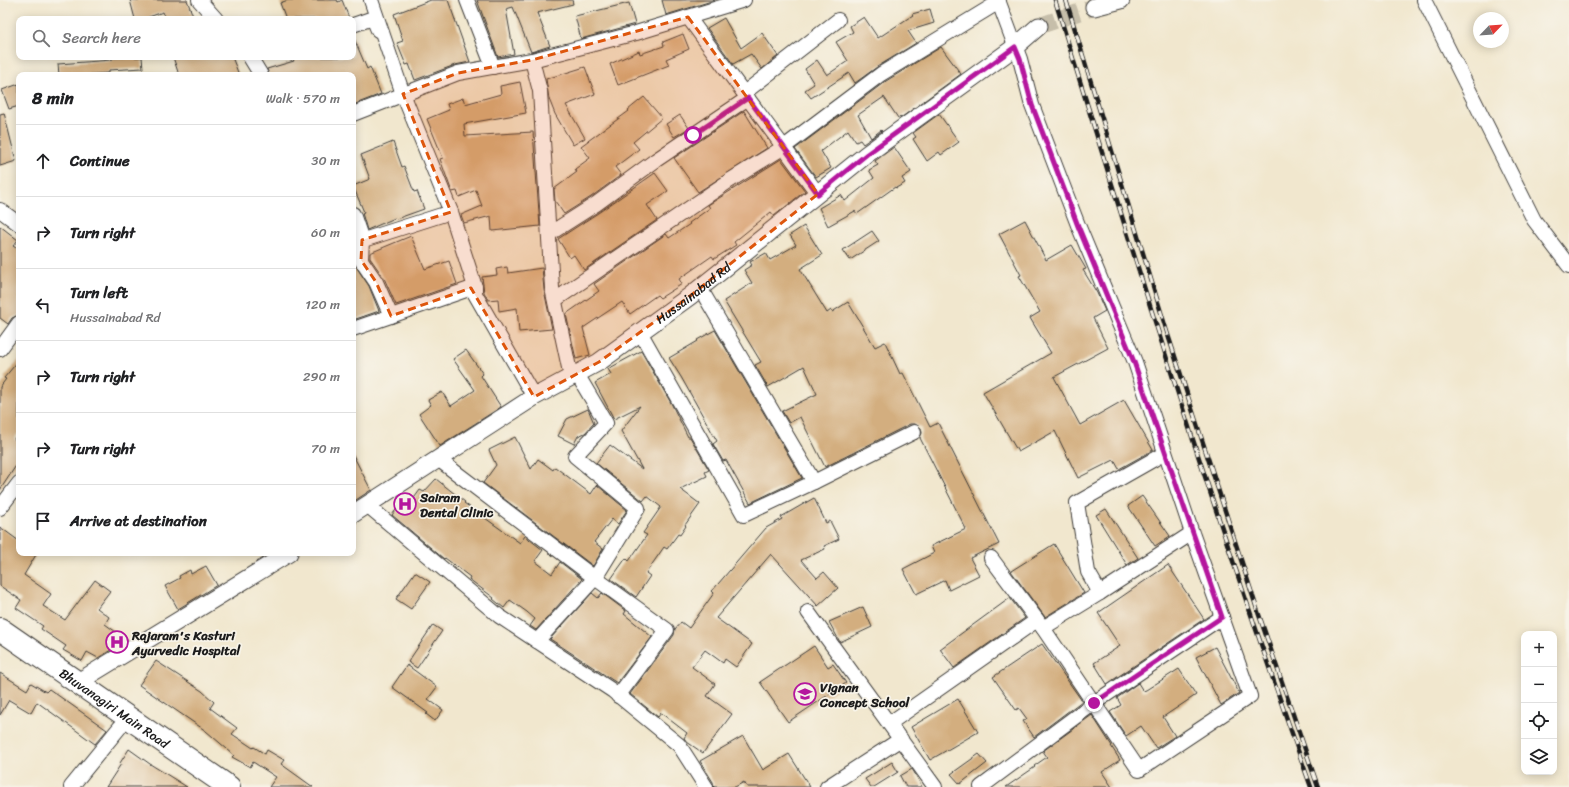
<!DOCTYPE html>
<html lang="en">
<head>
<meta charset="utf-8">
<style>
  :root { --surface:#fff; --page:#f6f6f6; --text:#202124; --muted:#757577; --line:#e0e0e0 }
  body { margin:0; font-family:Sriracha,sans-serif; background:var(--page); color:var(--text) }
  .controls { position:absolute; right:12px; bottom:12px; display:grid; overflow:hidden; border-radius:8px; box-shadow:0 2px 10px #0003 }
  .controls button { width:36px; height:36px; display:grid; place-items:center; padding:0; border:0; border-bottom:1px solid var(--line); background:var(--surface); color:var(--text); font:20px sans-serif }
  .compass { position:absolute; left:1473px; top:12px; width:36px; height:36px; border-radius:50%; background:var(--surface); box-shadow:0 2px 10px #0003; rotate:65deg }
  .stop { position:absolute; width:12px; height:12px; margin:-9px; border:3px solid #b5179e; border-radius:50%; background:#fff }
  .stop.end { background:#b5179e; border-color:#fff; box-shadow:0 1px 4px #0008 }
  .list { margin:0; padding:0; list-style:none }
  h2 { display:flex; justify-content:space-between; align-items:center; height:52px; margin:0; padding:0 16px; font-size:17px }
  h2 small { font-size:13px; font-weight:400; color:var(--muted) }
  .list li { display:grid; grid-template-columns:26px 1fr auto; gap:12px; align-items:center; box-sizing:border-box; height:72px; padding:0 16px; border-top:1px solid var(--line) }
  .list b { display:block; font-size:15px; white-space:nowrap }
  .list p { margin:0; font-size:13px; white-space:nowrap; color:var(--muted) }
  .list em { font-size:13px; font-style:normal; color:var(--muted) }
  .icon { flex:none; width:22px; height:22px; fill:none; stroke:currentColor; stroke-width:2; stroke-linecap:round; stroke-linejoin:round }
  .map { position:relative; flex:none; width:1569px; height:787px; overflow:hidden }
  .search { position:absolute; background:var(--surface); box-shadow:0 2px 10px #0003; left:16px; top:16px; width:340px; height:44px; display:flex; align-items:center; gap:10px; box-sizing:border-box; padding:0 14px; border-radius:8px; color:var(--muted); font-size:15px }
  .panel { position:absolute; background:var(--surface); box-shadow:0 2px 10px #0003; left:16px; top:72px; width:340px; height:484px; border-radius:8px }
  .map>svg:first-child { display:block }
  .building { fill:#d3ae7f }
  .lines { fill:none; stroke-linecap:round; stroke-linejoin:round }
  .tertiary-tunnel { stroke:#c6beaa; stroke-width:17; stroke-dasharray:17 8; stroke-linecap:butt }
  .minor-casing { stroke:#3c3a37; stroke-width:16 }
  .tertiary-casing { stroke:#3c3a37; stroke-width:19 }
  .primary-casing { stroke:#3c3a37; stroke-width:24 }
  .minor { stroke:#fff; stroke-width:14 }
  .tertiary { stroke:#fff; stroke-width:17 }
  .primary { stroke:#fff; stroke-width:22 }
  .rail-casing { stroke:#1c1c1c; stroke-width:4.5 }
  .rail { stroke:#f7f3e8; stroke-width:3; stroke-dasharray:9; stroke-linecap:butt }
  .route { stroke:#b5179e; stroke-width:5 }
  .marked { fill:#de560d; fill-opacity:0.2; stroke:#de560d; stroke-width:3; stroke-dasharray:8 5; stroke-linejoin:round }
  .labels { text-anchor:middle; stroke-width:3.5; stroke-linejoin:round; paint-order:stroke }
  .street-label { font-size:13px; fill:#1c1c1c; stroke:#f7f3e8 }
  .poi-label { font-size:13px; font-weight:bold; fill:#1c1c1c; stroke:#f7f3e8; text-anchor:start }
</style>
</head>
<body>
<div class="map">
<svg width="1569" height="787" viewBox="0 0 1569 787">
  <rect width="100%" height="100%" fill="#f7f3e8"/>
  <filter id="ink" filterUnits="userSpaceOnUse"><feTurbulence type="fractalNoise" baseFrequency=".025" numOctaves="2"/><feDisplacementMap in="SourceGraphic" scale="8" xChannelSelector="R" yChannelSelector="G"/><feConvolveMatrix kernelMatrix="1 2 1 2 8 2 1 2 1" color-interpolation-filters="sRGB"/></filter>
  <filter id="wash" filterUnits="userSpaceOnUse"><feTurbulence type="fractalNoise" baseFrequency=".012" numOctaves="4" result="noise"/><feDisplacementMap in="SourceGraphic" scale="16" xChannelSelector="R" yChannelSelector="G"/><feGaussianBlur stdDeviation="0.9" result="paint"/><feColorMatrix in="noise" values="0 0 0 0 0 0 0 0 0 0 0 0 0 0 0 0 0 1.4 0 .05"/><feComposite in="paint" operator="in"/></filter>
  <g filter="url(#wash)">
    <rect width="100%" height="100%" fill="#f1e7ce"/>
    <g id="blocks">
      <g class="building">
        <polygon points="130,0 187,0 194,19 166,19 163,12 143,19 135,19"/>
        <polygon points="288,0 337,0 338,2 342,0 349,18 347,19 286,19 280,3"/>
        <polygon points="431,0 448,0 470,62 455,65 415,80 409,64 406,65 397,43 403,41 394,14"/>
        <polygon points="477,0 572,0 573,4 537,13 550,46 531,52 513,7 506,9 514,54 498,57"/>
        <polygon points="662,0 715,0 666,15"/>
        <polygon points="629,3 635,24 581,39 575,16"/>
        <polygon points="930,9 934,23 908,31 916,43 877,67 855,83 849,73 811,98 805,90 814,84 805,69 817,60 827,75 848,61 836,42 853,32 850,26 864,17 878,38 913,15 912,14"/>
        <polygon points="724,18 741,48 762,33 778,56 762,69 751,54 733,64 707,28"/>
        <polygon points="683,34 689,49 666,59 669,65 618,85 610,64 639,51 640,54 664,46 663,42"/>
        <polygon points="353,36 367,69 370,67 381,94 353,105 353,75 269,75 267,69 294,61 292,57 353,57"/>
        <polygon points="941,47 961,74 902,117 898,118 884,97 858,115 871,138 881,130 882,131 863,144 860,140 856,142 848,130 821,151 831,168 816,177 795,149 886,81"/>
        <polygon points="142,57 143,68 109,70 109,73 80,75 59,75 58,64 112,60 112,58"/>
        <polygon points="173,57 232,57 239,75 179,75"/>
        <polygon points="585,67 595,94 566,105 585,138 573,145 555,114 549,99 546,79"/>
        <polygon points="520,82 526,113 464,124 465,136 533,132 540,226 492,231 491,216 464,223 461,215 482,206 476,190 459,197 457,191 452,192 440,159 443,158 427,119 449,110 447,104 463,98 465,104 501,94 500,86"/>
        <polygon points="19,84 19,106 9,109 2,90"/>
        <polygon points="644,97 662,118 633,142 639,149 615,167 621,175 591,197 564,214 555,201 554,189 577,172 575,169 590,158 581,146 629,111 628,110"/>
        <polygon points="744,111 767,148 698,192 674,158"/>
        <polygon points="4,113 16,161 0,166 0,114"/>
        <polygon points="939,114 959,142 941,155 939,152 927,161 913,139 916,137 913,133"/>
        <polygon points="680,115 689,128 674,137 666,124"/>
        <polygon points="393,142 402,167 404,166 414,192 417,191 424,209 396,219 395,218 367,230 362,213 364,212 353,186 370,179 361,155"/>
        <polygon points="894,147 911,172 902,178 905,183 896,188 895,187 857,214 855,211 828,226 819,208 841,195 845,201 874,178 869,170 878,165 875,161"/>
        <polygon points="781,159 805,191 774,216 771,212 734,242 736,245 714,259 712,256 679,279 682,284 660,298 657,295 630,314 622,302 583,328 590,355 576,359 566,314 599,291 594,284 666,234 669,238 690,224 689,223 710,208 708,205"/>
        <polygon points="655,173 668,191 647,205 657,220 584,270 574,255 570,258 558,239 601,211"/>
        <polygon points="1025,220 1046,260 1072,245 1086,269 1083,270 1097,293 1105,311 1093,318 1108,348 1054,377 1080,425 1124,400 1153,450 1119,469 1114,460 1078,478 1055,431 1018,452 983,392 1051,353 1030,318 1040,312 1019,276 1021,275 999,234"/>
        <polygon points="0,226 18,240 13,246 19,250 19,315 12,318 8,324 0,318"/>
        <polygon points="804,226 822,255 800,269 827,313 831,310 832,312 848,302 875,347 885,342 900,374 903,373 930,427 938,423 999,544 970,558 979,575 949,590 945,580 916,594 903,569 934,553 931,546 966,529 920,438 922,433 921,428 915,424 910,424 825,467 800,417 789,423 782,411 817,394 804,366 768,387 755,365 761,362 724,301 752,283 744,270 752,265 750,262 766,253 770,260 796,245 790,235"/>
        <polygon points="872,231 879,241 850,260 843,250"/>
        <polygon points="411,236 425,269 449,261 457,284 396,305 384,278 370,258 370,253"/>
        <polygon points="353,262 369,286 379,311 353,320"/>
        <polygon points="507,267 508,273 542,268 544,290 552,329 519,332 517,308 499,311 498,299 488,300 484,292 482,277 497,275 496,269"/>
        <polygon points="715,330 802,478 750,503 726,460 723,461 713,444 717,441 681,377 669,358 698,341 697,340"/>
        <polygon points="466,350 483,374 481,376 501,407 440,446 419,414 431,405 428,400 442,392 451,406 475,390 453,359"/>
        <polygon points="641,351 671,403 688,437 690,437 709,470 705,472 707,476 680,489 700,504 685,525 686,526 680,535 678,534 667,549 664,547 646,573 650,576 636,597 611,579 626,558 629,561 647,535 643,533 661,507 647,496 643,501 596,463 610,445 642,469 621,431 640,406 614,419 595,383 611,374 608,369"/>
        <polygon points="19,360 19,432 14,439 19,442 19,461 0,490 0,387 6,379 4,378"/>
        <polygon points="588,409 594,423 585,433 578,436 574,444 558,436 567,419"/>
        <polygon points="515,437 531,469 538,459 553,470 555,467 591,494 597,485 627,510 618,524 612,519 594,542 603,549 593,566 483,483 496,465 489,450"/>
        <polygon points="353,455 371,490 353,502"/>
        <polygon points="436,479 465,502 464,503 520,543 525,536 543,550 535,561 552,574 560,562 582,579 536,630 530,626 535,619 527,612 510,600 504,608 493,599 494,598 469,579 470,577 445,558 444,559 392,515 406,497 412,501 420,490 424,492"/>
        <polygon points="1142,496 1170,536 1155,546 1128,506"/>
        <polygon points="814,498 826,523 830,521 839,539 824,546 825,549 801,560 817,578 824,572 838,588 818,606 771,554 716,618 752,644 736,667 725,659 723,663 705,650 692,667 715,684 707,696 732,714 703,753 687,742 684,738 687,733 661,713 658,717 630,694 674,635 675,629 681,622 689,628 714,593 712,591 766,528 782,519 781,517"/>
        <polygon points="1106,509 1138,558 1127,565 1096,515"/>
        <polygon points="0,527 19,541 19,553 37,553 24,575 51,594 43,606 65,620 95,580 110,591 97,608 109,617 105,624 127,640 98,658 87,652 82,661 63,650 66,646 41,629 43,626 16,608 21,600 0,586"/>
        <polygon points="1054,544 1084,593 1045,617 1011,571"/>
        <polygon points="1168,565 1204,619 1107,684 1094,663 1120,646 1098,613"/>
        <polygon points="206,566 217,585 178,609 165,586 180,578 179,576 190,570 191,574"/>
        <polygon points="415,572 430,582 411,609 396,599"/>
        <polygon points="592,593 598,598 602,593 626,611 624,614 652,637 617,683 550,639"/>
        <polygon points="1010,598 1025,618 954,668 940,649"/>
        <polygon points="863,607 872,627 840,642 829,622"/>
        <polygon points="433,625 442,631 417,668 408,662"/>
        <polygon points="1042,644 1082,701 1034,737 1023,721 1027,719 1019,708 1016,710 993,677"/>
        <polygon points="814,646 828,667 833,664 846,683 788,722 760,682"/>
        <polygon points="1215,647 1239,693 1221,705 1196,657"/>
        <polygon points="156,661 202,691 214,702 210,708 237,728 232,734 253,748 254,747 265,754 267,750 284,760 281,764 313,787 269,787 276,777 253,762 250,767 232,757 234,755 206,731 139,685"/>
        <polygon points="407,665 437,687 428,699 443,710 435,721 426,714 428,713 392,687"/>
        <polygon points="1179,669 1196,695 1163,717 1175,736 1156,748 1141,726 1126,736 1110,712 1121,705 1117,698 1138,683 1143,691 1146,690"/>
        <polygon points="0,673 27,690 31,683 46,692 49,689 107,730 95,744 37,702 31,713 9,700 0,715"/>
        <polygon points="958,699 978,732 930,760 911,727"/>
        <polygon points="1092,715 1112,746 1111,746 1120,760 1102,772 1112,787 1006,787 1035,767 1034,766 1047,757 1043,751"/>
        <polygon points="743,736 763,770 789,754 810,787 747,787 744,782 735,787 714,787 713,782 700,761"/>
        <polygon points="129,749 150,764 187,787 106,787 121,764 120,763"/>
        <polygon points="979,754 987,763 960,784 951,774"/>
        <polygon points="892,762 898,772 874,787 871,787 865,779"/>
        <polygon points="912,769 914,772 922,787 906,787 900,776"/>
      </g>
    </g>
  </g>
  <g filter="url(#ink)">
    <use href="#blocks" fill-opacity="0" stroke="#3c3a37" stroke-width="1"/>
    <g class="lines">
      <polyline class="tertiary-tunnel" points="1039,26 1094,7"/>
      <g class="minor-casing">
        <g id="minor">
          <polyline points="199,0 216,19"/>
          <polyline points="371,0 403,94 451,212 475,287 475,294 534,397"/>
          <polyline points="467,0 493,67"/>
          <polyline points="998,0 1020,59 1032,105 1078,225 1135,362 1192,533 1250,696 1139,770 1043,628 1100,593 1192,533"/>
          <polyline points="1424,0 1534,220 1569,266"/>
          <polyline points="688,17 818,194"/>
          <polyline points="353,25 373,18 378,30"/>
          <polyline points="250,57 261,75"/>
          <polyline points="532,60 540,91 552,288 571,377"/>
          <polyline points="744,93 838,20"/>
          <polyline points="353,114 458,73 532,60 636,33 744,0"/>
          <polyline points="0,210 19,224"/>
          <polyline points="353,214 362,240 361,260 376,282 391,316 475,287"/>
          <polyline points="549,234 596,204 656,160 748,98"/>
          <polyline points="354,243 451,212"/>
          <polyline points="555,300 729,181 784,147 881,74 999,2"/>
          <polyline points="353,329 391,316"/>
          <polyline points="640,332 744,515 814,482 700,288"/>
          <polyline points="0,349 19,323"/>
          <polyline points="438,459 595,578 638,508 575,456 606,423 577,374"/>
          <polyline points="814,482 914,432"/>
          <polyline points="367,505 499,616 613,691 679,745 706,787"/>
          <polyline points="0,508 19,483"/>
          <polyline points="991,558 1043,628"/>
          <polyline points="1100,593 1088,572 1077,503 1165,453"/>
          <polyline points="808,612 935,787"/>
          <polyline points="537,641 595,578 667,630 618,696"/>
          <polyline points="890,723 1037,620"/>
          <polyline points="71,787 120,727"/>
          <polyline points="827,787 901,739"/>
          <polyline points="981,787 1094,703 1222,617"/>
        </g>
      </g>
      <g class="tertiary-casing">
        <g id="tertiary">
          <polyline points="1094,7 1121,0"/>
          <path id="s1" d="M 353,514 L 534,397 L 599,362 L 690,296 L 867,154 L 1015,47 L 1039,26"/>
          <polyline points="78,682 289,553"/>
        </g>
      </g>
      <g class="primary-casing">
        <g id="primary">
          <path id="s2" d="M 0,629 L 229,787"/>
        </g>
      </g>
      <use href="#minor" class="minor"/>
      <use href="#tertiary" class="tertiary"/>
      <use href="#primary" class="primary"/>
      <g class="rail-casing">
        <g id="rail">
          <path d="M 1055,0 C 1136,264 1218,527 1311,787"/>
          <polyline points="1066,0 1167,332 1257,609 1318,787"/>
        </g>
      </g>
      <use href="#rail" class="rail"/>
    </g>
  </g>
  <g class="lines" filter="url(#ink)">
    <polyline class="route" points="693,135 748,98 818,194 867,154 1015,47 1020,59 1032,105 1078,226 1134,362 1222,617 1094,703"/>
  </g>
  <path class="marked" d="M 688,17 L 818,194 L 690,296 L 599,362 L 534,397 L 471,288 L 391,316 L 376,282 L 361,260 L 362,240 L 451,212 L 403,94 L 458,73 L 532,60 Z"/>
  <defs>
    <g id="hospital-ring" transform="scale(1.15)"><circle r="9.5" fill="#f7f3e8" stroke="#b5179e" stroke-width="1.5"/><path d="M-5-5h3v3.5h4V-5h3V5h-3V1.5h-4V5h-3Z" fill="#b5179e"/></g>
    <g id="school-ring" transform="scale(1.15)"><circle r="9.5" fill="#f7f3e8" stroke="#b5179e" stroke-width="1.5"/><path d="M0-5L7-2L0 1L-7-2ZM-4 1L0 2.5L4 1V4Q0 6-4 4Z" fill="#b5179e"/></g>
  </defs>
  <g fill-rule="evenodd">
    <use href="#hospital-ring" x="405" y="504"/>
    <use href="#hospital-ring" x="117" y="642"/>
    <use href="#school-ring" x="805" y="694"/>
  </g>
  <g class="labels">
    <g class="street-label">
      <text dy="5" stroke="none"><textPath href="#s1" startOffset="406">Hussainabad Rd</textPath></text>
      <text dy="5" stroke="none"><textPath href="#s2" startOffset="139">Bhuvanagiri Main Road</textPath></text>
    </g>
    <g class="poi-label">
      <text x="420" y="502">Sairam<tspan x="420" dy="15">Dental Clinic</tspan></text>
      <text x="132" y="640">Rajaram's Kasturi<tspan x="132" dy="15">Ayurvedic Hospital</tspan></text>
      <text x="820" y="692">Vignan<tspan x="820" dy="15">Concept School</tspan></text>
    </g>
  </g>
</svg>
<div class="controls">
<button>+</button>
<button>−</button>
<button><svg class="icon" aria-label="locate" viewBox="0 0 24 24"><circle cx="12" cy="12" r="6"/><path d="M12 2v4M12 18v4M2 12h4M18 12h4"/></svg></button>
<button><svg class="icon" aria-label="layers" viewBox="0 0 24 24"><path d="M12 4l9 5-9 5-9-5zM3 14l9 5 9-5"/></svg></button>
</div>
<svg class="compass" viewBox="-18 -18 36 36"><path d="M0-13l5 13h-10z" fill="#e53935"/><path d="M0 13l5-13h-10z" fill="#757577"/></svg>
<div class="stop" style="left:693px;top:135px"></div>
<div class="stop end" style="left:1094px;top:703px"></div>
<div class="search"><svg class="icon" aria-label="search" viewBox="0 0 24 24"><circle cx="10" cy="10" r="6"/><path d="M15 15l6 6"/></svg>Search here</div>
<section class="panel">
<h2>8 min<small>Walk · 570 m</small></h2>
<ul class="list">
<li><svg class="icon" aria-label="ahead" viewBox="0 0 24 24"><path d="M12 20V5M6 11l6-6 6 6"/></svg><div><b>Continue</b></div><em>30 m</em></li>
<li><svg class="icon" aria-label="right" viewBox="0 0 24 24"><path d="M7 20v-9h11M14 6l5 5-5 5"/></svg><div><b>Turn right</b></div><em>60 m</em></li>
<li><svg class="icon" aria-label="left" viewBox="0 0 24 24"><path d="M17 20v-9H6M10 6l-5 5 5 5"/></svg><div><b>Turn left</b><p>Hussainabad Rd</p></div><em>120 m</em></li>
<li><svg class="icon" aria-label="right" viewBox="0 0 24 24"><path d="M7 20v-9h11M14 6l5 5-5 5"/></svg><div><b>Turn right</b></div><em>290 m</em></li>
<li><svg class="icon" aria-label="right" viewBox="0 0 24 24"><path d="M7 20v-9h11M14 6l5 5-5 5"/></svg><div><b>Turn right</b></div><em>70 m</em></li>
<li><svg class="icon" aria-label="arrive" viewBox="0 0 24 24"><path d="M6 21V4h12l-3 4 3 4H6"/></svg><div><b>Arrive at destination</b></div></li>
</ul>
</section>
</div>
</body>
</html>
